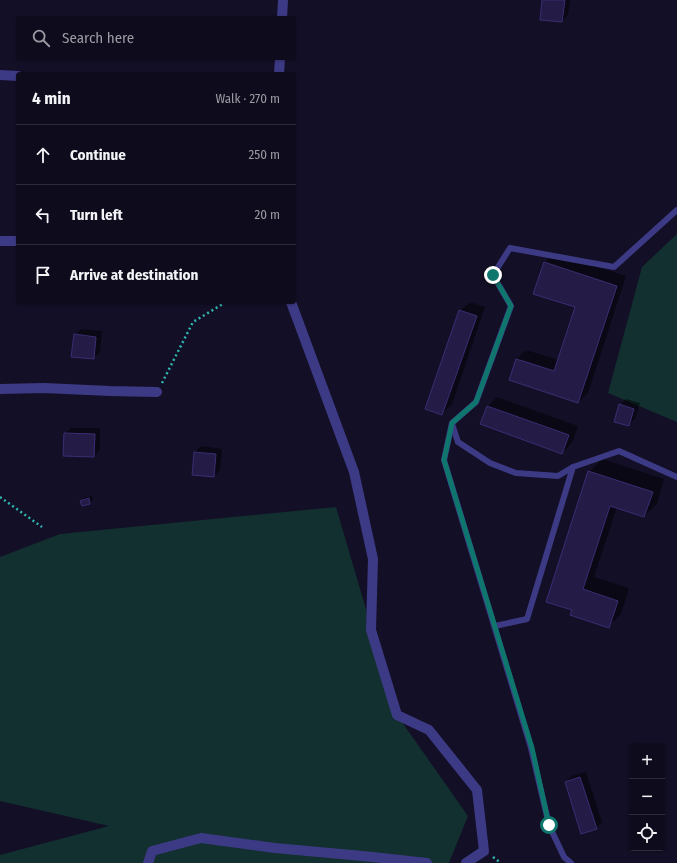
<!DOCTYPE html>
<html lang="en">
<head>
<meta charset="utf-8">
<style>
  :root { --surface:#0e0b1c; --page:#1c1929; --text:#f1f3f6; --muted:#9b9ba3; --line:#2e2b3b }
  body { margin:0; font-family:"Fira Sans Condensed",sans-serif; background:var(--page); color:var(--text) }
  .controls { position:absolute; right:12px; bottom:12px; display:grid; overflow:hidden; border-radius:4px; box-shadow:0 1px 3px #0004 }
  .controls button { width:36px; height:36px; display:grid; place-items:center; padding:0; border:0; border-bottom:1px solid var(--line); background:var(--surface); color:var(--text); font:20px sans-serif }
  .stop { position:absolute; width:12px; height:12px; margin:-9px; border:3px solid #0f766e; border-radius:50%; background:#fff }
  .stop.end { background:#0f766e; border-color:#fff; box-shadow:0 1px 4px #0008 }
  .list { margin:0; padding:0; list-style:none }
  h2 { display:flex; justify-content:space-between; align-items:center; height:52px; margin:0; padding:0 16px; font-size:17px }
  h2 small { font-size:13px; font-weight:400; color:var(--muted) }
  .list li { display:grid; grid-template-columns:26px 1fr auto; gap:12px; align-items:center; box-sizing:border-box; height:60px; padding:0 16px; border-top:1px solid var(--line) }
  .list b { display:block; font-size:15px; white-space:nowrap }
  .list em { font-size:13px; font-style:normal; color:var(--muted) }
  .icon { flex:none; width:22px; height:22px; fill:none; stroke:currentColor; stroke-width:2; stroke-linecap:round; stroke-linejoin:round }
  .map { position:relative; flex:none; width:677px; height:863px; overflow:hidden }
  .search { position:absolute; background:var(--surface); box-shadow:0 1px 3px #0004; left:16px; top:16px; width:280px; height:44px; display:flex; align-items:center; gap:10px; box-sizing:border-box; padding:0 14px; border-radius:4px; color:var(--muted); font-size:15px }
  .panel { position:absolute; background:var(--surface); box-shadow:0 1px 3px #0004; left:16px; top:72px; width:280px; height:232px; border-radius:4px }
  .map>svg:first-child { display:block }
  .green { fill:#12302f }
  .shadow { fill:#0007; fill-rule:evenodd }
  .building { fill:#241b47; stroke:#3b2d73 }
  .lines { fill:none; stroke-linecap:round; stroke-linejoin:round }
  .path { stroke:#2fb8b0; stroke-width:2.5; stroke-dasharray:2 3; stroke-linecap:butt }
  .service { stroke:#3d3a85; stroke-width:6 }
  .minor { stroke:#3d3a85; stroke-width:10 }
  .route { stroke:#0f766e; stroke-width:5 }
</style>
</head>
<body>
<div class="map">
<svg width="677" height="863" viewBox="0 0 677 863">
  <rect width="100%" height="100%" fill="#130f26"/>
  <g class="green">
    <polygon points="677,234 677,422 608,393 642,267"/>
    <polygon points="336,507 397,715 468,816 449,863 0,863 0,855 109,826 0,801 0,557 60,534"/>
  </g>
  <g class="shadow">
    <polygon points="543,0 570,0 568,15 562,21"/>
    <path d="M 554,253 L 626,276 L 588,393 L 578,402 L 517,359 L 526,350 L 559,360 L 576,307 L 545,262 ZM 521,359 L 559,372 L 558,374 L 521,361 Z"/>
    <polygon points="470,302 485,307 452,404 442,413 460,311"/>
    <polygon points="81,329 102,331 100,352 93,358 75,335"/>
    <polygon points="497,397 578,426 572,443 562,453 482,424 488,406"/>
    <polygon points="626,399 640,403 635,419 629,425 620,405"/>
    <polygon points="71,428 100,428 100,450 94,456 65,434"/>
    <polygon points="201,446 222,449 220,470 214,476 195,452"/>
    <polygon points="602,459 664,479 657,504 644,516 617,507 594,577 629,588 621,614 608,626 572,615 589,472"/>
    <polygon points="92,496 93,500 90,503 82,505 81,501 84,498"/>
    <polygon points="586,772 602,822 596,829 566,782 572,776"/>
  </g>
  <g class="building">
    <polygon points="542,0 565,0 562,22 540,20"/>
    <polygon points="544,262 617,286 578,403 509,380 516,359 554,371 575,307 533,294"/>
    <polygon points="459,310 477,316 442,415 425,409"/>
    <polygon points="74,334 96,337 94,359 71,357"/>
    <polygon points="619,404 634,409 629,426 614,422"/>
    <polygon points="487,406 569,435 562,454 480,424"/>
    <polygon points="64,433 95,434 94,457 63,456"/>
    <polygon points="194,452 216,454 214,477 192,475"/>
    <polygon points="588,471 653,492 644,517 610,506 583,589 618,601 609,628 570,615 572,610 546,602"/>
    <polygon points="89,498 90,504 82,506 80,501"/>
    <polygon points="580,777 597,829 581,834 565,782"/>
  </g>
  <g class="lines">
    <g class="path">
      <polyline points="162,383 193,322 226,302"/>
      <polyline points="0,497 42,527"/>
      <polyline points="493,857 501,863"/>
    </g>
    <g class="service">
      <polyline points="452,424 458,442 490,463 516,473 558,476 573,467"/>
      <polyline points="495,626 527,619 573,467 619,451 677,477"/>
      <polyline points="571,863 564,857 549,825 531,748 444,460 452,423 476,402 511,306 493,275 510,248 614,267 677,210"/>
    </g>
    <g class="minor">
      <polyline points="282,18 283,0"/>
      <polyline points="279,74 280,58"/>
      <polyline points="0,75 18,76"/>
      <polyline points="0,241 18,241"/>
      <polyline points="291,302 354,472 373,559 371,630 397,715 429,730 477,790 484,851 466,863"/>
      <polyline points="0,389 44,388 110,391 157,392"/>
      <polyline points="148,863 152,851 201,838 275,848 373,857 427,863"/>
    </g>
  </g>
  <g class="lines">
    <polyline class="route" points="493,275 511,306 476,402 452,423 444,460 532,748 549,825"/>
  </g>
</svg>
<div class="controls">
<button>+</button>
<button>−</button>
<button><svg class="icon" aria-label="locate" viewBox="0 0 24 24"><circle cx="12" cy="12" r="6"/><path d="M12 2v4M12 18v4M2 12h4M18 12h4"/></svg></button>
</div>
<div class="stop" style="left:549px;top:825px"></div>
<div class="stop end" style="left:493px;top:275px"></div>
<div class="search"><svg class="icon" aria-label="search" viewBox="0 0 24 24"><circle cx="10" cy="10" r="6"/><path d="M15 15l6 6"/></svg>Search here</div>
<section class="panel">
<h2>4 min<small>Walk · 270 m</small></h2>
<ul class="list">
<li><svg class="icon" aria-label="ahead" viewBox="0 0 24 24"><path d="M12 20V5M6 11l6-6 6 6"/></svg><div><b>Continue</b></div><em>250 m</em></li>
<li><svg class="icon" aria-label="left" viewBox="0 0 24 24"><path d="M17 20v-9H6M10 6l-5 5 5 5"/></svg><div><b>Turn left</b></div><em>20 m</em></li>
<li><svg class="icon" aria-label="arrive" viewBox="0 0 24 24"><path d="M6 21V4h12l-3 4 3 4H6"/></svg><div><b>Arrive at destination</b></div></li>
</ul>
</section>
</div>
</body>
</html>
